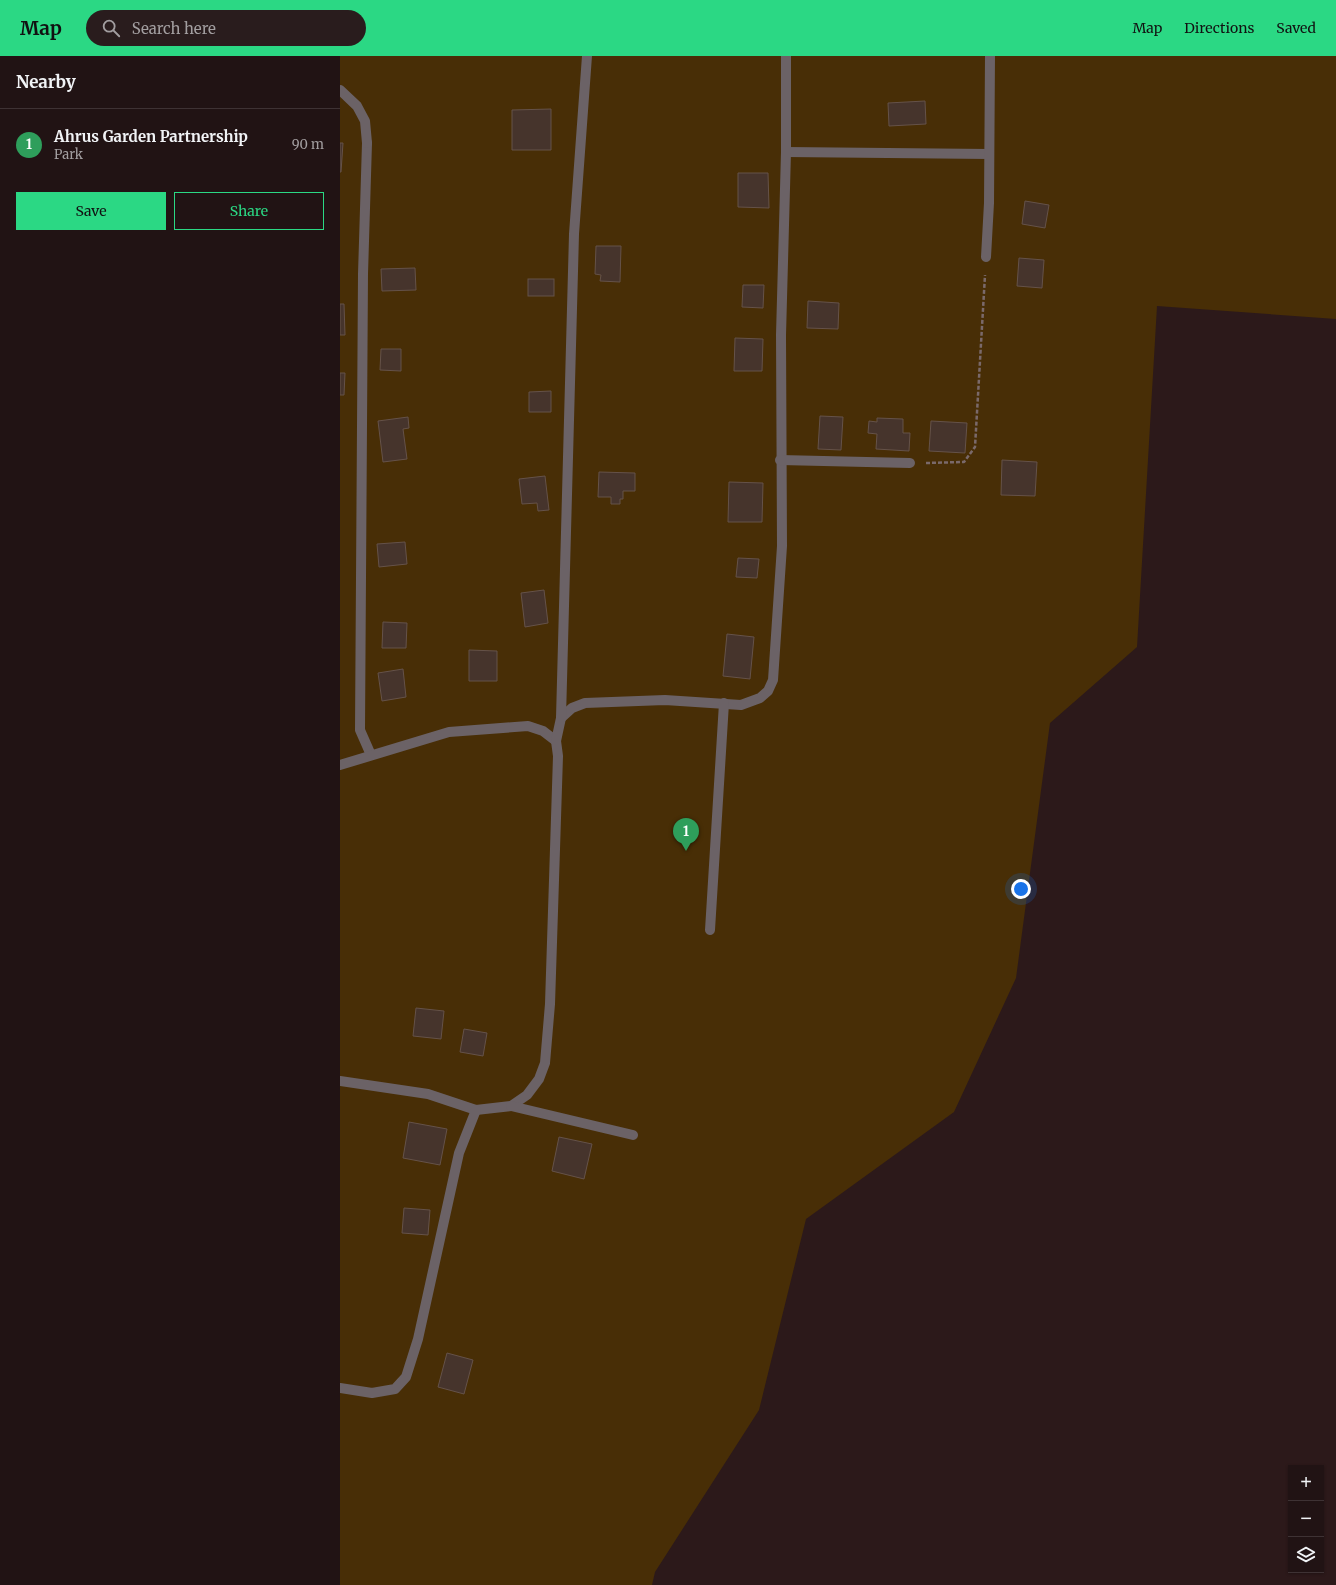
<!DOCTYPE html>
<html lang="en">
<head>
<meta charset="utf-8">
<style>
  :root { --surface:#211314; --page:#291c1d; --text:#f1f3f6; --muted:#a29ea0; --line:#3e3234; --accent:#2bd884 }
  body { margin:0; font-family:Merriweather,serif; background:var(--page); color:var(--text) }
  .controls { position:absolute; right:12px; bottom:12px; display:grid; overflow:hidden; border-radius:0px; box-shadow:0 1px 3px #0004 }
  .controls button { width:36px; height:36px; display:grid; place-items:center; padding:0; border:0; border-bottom:1px solid var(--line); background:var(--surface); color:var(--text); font:20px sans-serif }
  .you { position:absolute; left:681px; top:833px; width:14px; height:14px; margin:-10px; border:3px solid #fff; border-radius:50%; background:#1a73e8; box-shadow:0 0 0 6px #1a73e833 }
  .badge { display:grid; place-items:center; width:26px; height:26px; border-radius:50%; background:var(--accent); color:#fff; font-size:13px; font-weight:700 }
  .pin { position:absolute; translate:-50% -33px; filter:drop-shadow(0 1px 2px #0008) }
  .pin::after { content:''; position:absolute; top:21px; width:14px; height:12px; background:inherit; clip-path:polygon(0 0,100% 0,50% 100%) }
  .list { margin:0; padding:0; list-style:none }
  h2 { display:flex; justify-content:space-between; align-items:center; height:52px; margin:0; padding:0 16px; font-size:17px }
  h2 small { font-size:13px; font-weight:400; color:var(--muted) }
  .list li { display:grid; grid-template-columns:26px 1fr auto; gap:12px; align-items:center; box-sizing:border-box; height:72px; padding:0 16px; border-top:1px solid var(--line) }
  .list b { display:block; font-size:15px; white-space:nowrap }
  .list p { margin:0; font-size:13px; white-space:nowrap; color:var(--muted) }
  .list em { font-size:13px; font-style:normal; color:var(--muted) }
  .actions { display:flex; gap:8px; padding:12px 16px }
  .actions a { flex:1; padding:9px 0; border:1px solid var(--accent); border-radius:0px; text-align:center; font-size:14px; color:var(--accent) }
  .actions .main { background:var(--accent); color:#111 }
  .icon { flex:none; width:22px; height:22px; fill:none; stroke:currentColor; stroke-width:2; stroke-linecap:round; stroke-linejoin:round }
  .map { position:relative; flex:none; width:996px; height:1529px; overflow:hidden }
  header { display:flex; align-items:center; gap:24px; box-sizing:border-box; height:56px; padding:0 20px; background:var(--accent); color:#111 }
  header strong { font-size:19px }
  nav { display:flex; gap:22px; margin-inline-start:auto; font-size:14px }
  .search { width:280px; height:36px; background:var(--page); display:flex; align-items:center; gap:10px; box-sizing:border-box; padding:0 14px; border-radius:22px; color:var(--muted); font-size:15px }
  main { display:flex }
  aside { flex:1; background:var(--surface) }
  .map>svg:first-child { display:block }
  .green { fill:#482e06 }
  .building { fill:#46342c; stroke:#655249 }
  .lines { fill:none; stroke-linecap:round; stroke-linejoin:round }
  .path { stroke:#7a696a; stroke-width:2.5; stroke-dasharray:4 2; stroke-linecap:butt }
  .lane { stroke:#6b6266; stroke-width:10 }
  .street { stroke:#6b6266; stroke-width:10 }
</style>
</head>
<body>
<header>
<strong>Map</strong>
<div class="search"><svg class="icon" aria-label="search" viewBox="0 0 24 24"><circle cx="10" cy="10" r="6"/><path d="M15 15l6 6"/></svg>Search here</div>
<nav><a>Map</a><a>Directions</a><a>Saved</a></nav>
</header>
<main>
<aside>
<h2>Nearby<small></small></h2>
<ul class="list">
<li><span class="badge" style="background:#2e9e5b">1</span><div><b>Ahrus Garden Partnership</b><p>Park</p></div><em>90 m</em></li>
</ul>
<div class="actions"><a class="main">Save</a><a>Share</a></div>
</aside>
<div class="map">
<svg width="996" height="1529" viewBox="0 0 996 1529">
  <rect width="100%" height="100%" fill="#2c191a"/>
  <polygon class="green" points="0,0 996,0 996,263 817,250 797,591 710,667 676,922 614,1056 466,1163 419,1354 315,1516 312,1529 0,1529"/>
  <g class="building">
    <polygon points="585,45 586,68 549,70 548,47"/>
    <polygon points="211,53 211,94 172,94 172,54"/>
    <polygon points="0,87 3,87 1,116 0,116"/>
    <polygon points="398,117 428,117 429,152 398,151"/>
    <polygon points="685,145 709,149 705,172 682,168"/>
    <polygon points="256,190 281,190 280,226 260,225 261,219 255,218"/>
    <polygon points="679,202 704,204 702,232 677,230"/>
    <polygon points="75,212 76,234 42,235 41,213"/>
    <rect x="188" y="223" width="26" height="17"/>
    <polygon points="403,229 424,229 423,252 402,251"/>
    <polygon points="468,245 499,247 498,273 467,272"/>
    <polygon points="0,248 4,248 5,279 0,279"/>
    <polygon points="395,282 423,283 422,315 394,315"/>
    <polygon points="41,293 61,293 61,315 40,314"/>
    <polygon points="0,317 5,317 4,339 0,339"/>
    <polygon points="211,335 211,356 189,356 189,336"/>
    <polygon points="480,360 503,361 501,394 478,393"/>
    <polygon points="68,361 69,372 63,373 67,403 43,406 38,365"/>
    <polygon points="537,362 563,363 563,377 570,377 569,395 536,393 537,378 528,377 529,365 537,366"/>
    <polygon points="591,365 627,367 625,397 589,395"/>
    <polygon points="662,404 697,406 695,440 661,439"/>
    <polygon points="259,416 295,417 295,435 283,435 283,443 280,443 280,448 271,448 271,441 258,441"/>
    <polygon points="205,420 209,454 198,455 197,447 182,448 179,423"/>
    <polygon points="389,426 423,427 422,466 388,466"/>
    <polygon points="65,486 67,508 39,511 37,488"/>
    <polygon points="398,502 419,503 417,522 396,521"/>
    <polygon points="204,534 208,567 185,571 181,537"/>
    <polygon points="43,566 67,567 66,592 42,592"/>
    <polygon points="387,578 414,581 410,623 383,620"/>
    <polygon points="129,594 157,595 157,625 129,625"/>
    <polygon points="63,613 66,641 42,645 38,617"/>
    <polygon points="76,952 104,955 101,983 73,980"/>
    <polygon points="124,973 147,977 143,1000 120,996"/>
    <polygon points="69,1066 107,1073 100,1109 63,1102"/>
    <polygon points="219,1081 252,1088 244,1123 212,1115"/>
    <polygon points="64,1152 90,1154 88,1179 62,1177"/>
    <polygon points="107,1297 133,1304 124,1338 98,1331"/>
  </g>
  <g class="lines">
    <polyline class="path" points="586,407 624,406 635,391 645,219"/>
    <g class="lane">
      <polyline points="27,87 23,218 20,674 31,699"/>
      <polyline points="446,96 649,98"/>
      <polyline points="646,201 649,147 650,0"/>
      <polyline points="221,662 232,652 245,647 325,644 401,649 420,642 428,635 433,624 442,490 441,279 446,96 446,0"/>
      <polyline points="0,709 109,676 188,670 203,675 216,685"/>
      <polyline points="370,874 384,647"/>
      <polyline points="0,1025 88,1038 136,1054 171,1050 187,1039 199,1023 205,1007 210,948 218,700 216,685 221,662 234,178 247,0"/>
      <polyline points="171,1050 293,1079"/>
      <polyline points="0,1332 32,1337 55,1333 66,1321 78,1283 119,1097 136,1054"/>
    </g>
    <g class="street">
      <polyline points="0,34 17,50 25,65 27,87"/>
      <polyline points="440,404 570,407"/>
    </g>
  </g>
</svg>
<div class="controls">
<button>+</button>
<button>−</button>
<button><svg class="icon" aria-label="layers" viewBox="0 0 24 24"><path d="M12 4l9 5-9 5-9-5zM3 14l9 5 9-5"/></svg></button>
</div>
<div class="you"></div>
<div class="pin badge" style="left:346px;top:795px;background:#2e9e5b">1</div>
</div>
</main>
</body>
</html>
